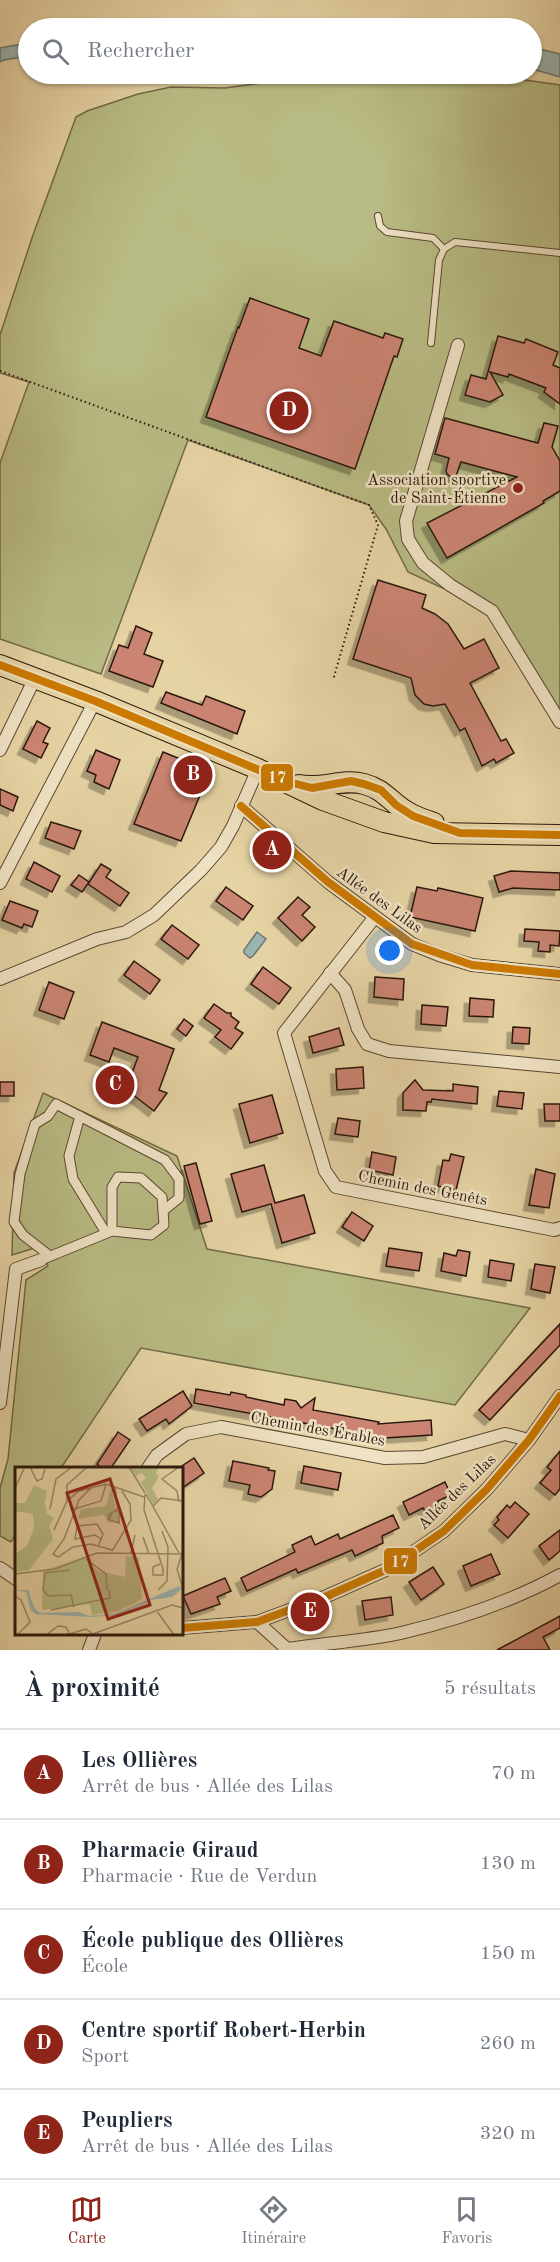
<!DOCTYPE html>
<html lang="fr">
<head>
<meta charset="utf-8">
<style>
  :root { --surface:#fff; --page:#f6f6f7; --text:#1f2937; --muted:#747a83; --line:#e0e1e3; --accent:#8f2418 }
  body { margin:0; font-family:"Old Standard TT",serif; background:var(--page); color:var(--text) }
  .you { position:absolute; left:390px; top:951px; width:21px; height:21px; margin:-15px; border:4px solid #fff; border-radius:50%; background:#1a73e8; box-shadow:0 0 0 9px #1a73e833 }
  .badge { display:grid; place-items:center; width:39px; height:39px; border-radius:50%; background:var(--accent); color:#fff; font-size:20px; font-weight:700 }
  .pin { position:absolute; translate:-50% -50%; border:3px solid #fff; box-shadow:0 2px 6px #0006 }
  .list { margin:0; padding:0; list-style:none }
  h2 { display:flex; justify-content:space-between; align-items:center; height:78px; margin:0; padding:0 24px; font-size:26px }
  h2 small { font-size:20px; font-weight:400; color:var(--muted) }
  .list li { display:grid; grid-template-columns:39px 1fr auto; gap:18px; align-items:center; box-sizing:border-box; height:90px; padding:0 24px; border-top:2px solid var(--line) }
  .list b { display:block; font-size:22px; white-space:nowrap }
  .list p { margin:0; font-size:20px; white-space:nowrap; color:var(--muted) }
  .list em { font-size:20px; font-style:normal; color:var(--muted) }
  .icon { flex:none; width:33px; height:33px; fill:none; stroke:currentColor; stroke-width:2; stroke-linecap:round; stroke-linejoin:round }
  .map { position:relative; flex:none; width:560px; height:1650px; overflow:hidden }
  .search { position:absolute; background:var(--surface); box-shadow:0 2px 4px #0004; left:18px; right:18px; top:18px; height:66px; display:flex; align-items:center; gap:15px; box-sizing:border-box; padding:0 21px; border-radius:33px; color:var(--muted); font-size:22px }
  .sheet { height:528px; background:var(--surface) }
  nav { display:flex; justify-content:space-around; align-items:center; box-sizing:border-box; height:84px; border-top:2px solid var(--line); background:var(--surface); font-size:16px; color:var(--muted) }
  nav a { display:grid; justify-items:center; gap:3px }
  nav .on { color:var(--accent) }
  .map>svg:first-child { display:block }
  .green { fill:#b8bb83; stroke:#726a48; stroke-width:1.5 }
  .water { fill:#9ab5b1; stroke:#6e766f; stroke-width:1.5 }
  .building { fill:#cb8472; stroke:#2b180c; stroke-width:1.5; filter:url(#shadow) }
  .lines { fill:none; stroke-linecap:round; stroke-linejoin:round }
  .service-casing { stroke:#5a4732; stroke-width:8 }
  .pedestrian-casing { stroke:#5a4732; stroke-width:11 }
  .minor-casing { stroke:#5a4732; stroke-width:14 }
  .primary-casing { stroke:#2b180c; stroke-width:22 }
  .path { stroke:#2b180c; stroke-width:2; stroke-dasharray:1.5 3; stroke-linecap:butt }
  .service { stroke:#efe2c4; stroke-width:6 }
  .pedestrian { stroke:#efe2c4; stroke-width:9 }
  .minor { stroke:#efe2c4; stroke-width:12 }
  .primary { stroke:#e6d3a4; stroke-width:20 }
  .bus-1-casing { stroke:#efe2c4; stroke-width:12 }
  .bus-1 { stroke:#cb7a02; stroke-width:8 }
  .poi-dot { fill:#8f2418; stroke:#efe2c4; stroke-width:2 }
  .labels { text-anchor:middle; stroke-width:5; stroke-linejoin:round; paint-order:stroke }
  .poi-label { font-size:16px; fill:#2b180c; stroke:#efe2c4; text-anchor:end }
  .street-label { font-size:16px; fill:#2b180c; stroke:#efe2c4 }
  .inset-river { fill:none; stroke:#9ab5b1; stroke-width:3 }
  .inset-road { fill:none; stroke:#9b8867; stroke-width:1.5 }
  .view { fill:#8f2418; fill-opacity:0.15; stroke:#8f2418; stroke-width:3 }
  .inset-edge { fill:none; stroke:#2b180c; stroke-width:3 }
  .line-badge { stroke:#efe2c4; stroke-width:2 }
  .badge-label { font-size:16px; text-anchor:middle; font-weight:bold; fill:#fff }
</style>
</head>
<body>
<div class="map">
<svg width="560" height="1650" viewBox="0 0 560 1650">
  <defs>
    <filter id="shadow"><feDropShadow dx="-5.5" dy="5.5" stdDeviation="0" flood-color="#0004"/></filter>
  </defs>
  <rect width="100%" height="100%" fill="#e6d3a4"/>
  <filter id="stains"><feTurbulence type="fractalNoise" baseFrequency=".00333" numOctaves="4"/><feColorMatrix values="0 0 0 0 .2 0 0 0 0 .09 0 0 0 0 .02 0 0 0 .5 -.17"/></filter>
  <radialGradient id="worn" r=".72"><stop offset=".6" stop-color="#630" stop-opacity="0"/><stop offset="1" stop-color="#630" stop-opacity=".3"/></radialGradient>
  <g class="green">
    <polygon points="329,74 504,74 511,78 560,85 560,722 492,611 408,572 386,529 369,505 188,440 101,674 0,639 0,463 29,382 0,373 0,335 33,235 76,117 87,111 138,94 171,87 225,88"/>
    <polygon points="43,1093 177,1156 207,1249 530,1308 455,1405 141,1348 61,1468 16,1468 16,1534 11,1542 0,1536 0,1488 8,1459 26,1280 48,1266 38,1247 12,1255 14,1173"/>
  </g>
  <g class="water">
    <polygon points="454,20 499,28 301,28 385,21"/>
    <polygon points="28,43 28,56 4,60 0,62 0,48"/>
    <polygon points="532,47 560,54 560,77 532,69"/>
    <polygon points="257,932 266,939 253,956 250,958 244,953 244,950"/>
  </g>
  <g class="building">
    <polygon points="250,298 309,319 299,348 321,356 334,321 383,338 385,333 403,339 397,357 394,356 355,469 206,417 238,327 239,328"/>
    <polygon points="498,336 524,343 526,339 558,352 553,365 560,368 560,404 544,392 546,388 509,374 508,377 490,372 503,395 490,402 465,395 471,375 486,379"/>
    <polygon points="445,418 538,443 544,423 558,426 552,447 560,461 560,491 543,501 544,503 447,558 427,523 517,477 461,462 456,476 451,477 447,474 446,471 449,458 435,454"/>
    <polygon points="378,580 426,595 422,608 435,614 448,624 464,649 484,639 499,668 470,683 501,741 506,739 514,753 496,763 494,759 482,766 465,728 460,731 445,704 433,706 424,704 415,695 411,678 353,659"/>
    <polygon points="136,626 152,633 144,654 163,661 153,687 109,671 119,645 128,648"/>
    <polygon points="166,692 202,705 206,696 245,711 237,734 161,703"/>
    <polygon points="37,721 50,728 43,742 48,744 41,758 23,749"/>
    <polygon points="96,750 120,760 109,789 94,782 96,775 87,771"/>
    <polygon points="163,752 210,771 181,841 134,824"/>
    <polygon points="0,789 18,797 13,811 0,805"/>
    <polygon points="51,822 81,831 74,849 45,838"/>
    <polygon points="34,862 60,876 52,892 26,879"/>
    <polygon points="101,864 111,870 106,877 129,893 120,906 88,884"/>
    <polygon points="511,871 560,873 560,890 513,888 499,892 494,876"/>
    <polygon points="79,875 89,882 82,892 71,885"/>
    <polygon points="226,887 253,906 243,920 216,901"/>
    <polygon points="417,887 437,891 438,888 483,898 475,931 410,917"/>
    <polygon points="298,897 310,907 302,915 315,927 302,941 278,918"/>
    <polygon points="10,901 38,911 32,927 24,924 22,928 2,920"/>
    <polygon points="172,925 199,945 188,959 161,939"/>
    <polygon points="525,929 560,931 559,946 550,945 550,952 538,951 539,942 524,941"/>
    <polygon points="134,961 160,980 150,994 124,975"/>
    <polygon points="263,967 291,988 279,1004 251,984"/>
    <polygon points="375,977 404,979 403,1000 374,997"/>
    <polygon points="49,982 74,992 64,1019 39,1010"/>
    <polygon points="470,998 494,1000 493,1017 469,1016"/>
    <polygon points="214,1004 227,1013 231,1013 231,1016 239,1022 235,1028 243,1033 231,1049 215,1037 221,1030 204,1018"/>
    <polygon points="422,1005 448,1007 446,1026 421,1024"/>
    <polygon points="184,1019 193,1026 186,1036 177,1029"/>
    <polygon points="102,1022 174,1049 159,1090 167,1093 154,1111 132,1094 134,1083 129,1081 138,1057 114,1048 109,1062 90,1055"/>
    <polygon points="513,1027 530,1028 529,1044 512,1043"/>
    <polygon points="339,1028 344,1045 313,1053 309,1037"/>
    <polygon points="363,1067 364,1088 337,1090 336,1069"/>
    <polygon points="415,1080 423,1090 453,1091 453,1084 478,1087 477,1104 432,1099 431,1102 427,1102 426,1111 403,1110 403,1093"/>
    <rect x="0" y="1082" width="14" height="14"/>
    <polygon points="499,1091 524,1093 522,1109 497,1106"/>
    <polygon points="272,1095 283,1133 250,1143 239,1104"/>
    <polygon points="544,1104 560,1104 560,1121 545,1121"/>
    <polygon points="338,1118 360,1121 358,1137 335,1134"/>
    <polygon points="372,1152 396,1157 393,1175 369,1170"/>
    <polygon points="451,1154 464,1157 456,1190 438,1186 443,1160 449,1161"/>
    <polygon points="196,1163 212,1221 200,1224 184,1166"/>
    <polygon points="264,1165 275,1203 304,1195 315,1233 282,1243 271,1204 242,1212 231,1174"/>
    <polygon points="536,1169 555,1174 549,1208 529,1205"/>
    <polygon points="352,1212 373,1226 364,1241 342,1227"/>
    <polygon points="389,1248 422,1253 419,1271 386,1266"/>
    <polygon points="458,1250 470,1252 466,1276 441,1271 444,1253 456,1256"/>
    <polygon points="490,1260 514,1264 511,1281 488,1277"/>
    <polygon points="535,1264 555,1267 550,1293 531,1289"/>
    <polygon points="560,1324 560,1345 490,1420 479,1410"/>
    <polygon points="196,1389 230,1395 231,1392 246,1395 246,1397 284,1405 285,1399 296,1401 301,1408 315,1398 313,1410 379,1422 378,1424 431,1420 432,1435 385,1438 194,1403"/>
    <polygon points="183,1391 192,1406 169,1424 166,1419 147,1431 139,1419"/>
    <polygon points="118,1432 130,1440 111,1468 102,1468 97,1464"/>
    <polygon points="560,1451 560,1489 555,1495 540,1483 551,1470 547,1467"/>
    <polygon points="194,1458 204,1473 182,1488 182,1466"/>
    <polygon points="233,1461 269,1468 268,1470 275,1471 272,1489 261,1497 248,1494 250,1485 229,1481"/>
    <polygon points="304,1466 341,1473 338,1490 301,1483"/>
    <polygon points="445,1482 451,1495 438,1501 441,1508 427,1514 423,1508 409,1515 403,1502"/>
    <polygon points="515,1502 529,1514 508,1538 494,1525 499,1520 497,1517 507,1505 510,1508"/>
    <polygon points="393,1515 399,1528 382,1536 383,1543 355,1556 352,1550 298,1573 296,1569 247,1591 241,1578 295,1552 292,1545 311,1536 315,1545 338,1534 340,1539"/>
    <polygon points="560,1530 560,1551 549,1560 539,1546"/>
    <polygon points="491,1554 500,1574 471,1586 463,1566"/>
    <polygon points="433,1567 444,1584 421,1600 409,1582"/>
    <polygon points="225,1578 231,1591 217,1597 220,1604 191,1614 183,1596"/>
    <polygon points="391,1597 393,1615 365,1620 362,1601"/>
    <polygon points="560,1616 560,1628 543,1637 550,1650 497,1650"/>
  </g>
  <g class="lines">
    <g class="service-casing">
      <g id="service">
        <polyline points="378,216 380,226 387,232 433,238 444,249"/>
        <polyline points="431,343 439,260 444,249 455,242 560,253"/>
      </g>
    </g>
    <g class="pedestrian-casing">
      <g id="pedestrian">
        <polyline points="80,1116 69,1156 73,1179 106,1233"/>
        <polyline points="50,1256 23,1235 14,1222 20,1174 35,1124 48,1116 56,1104 165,1160 179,1179 179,1198 163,1211"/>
        <polyline points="46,1258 112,1231 151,1235 164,1225 162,1197 141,1178 118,1177 112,1187 112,1231"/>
      </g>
    </g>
    <g class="minor-casing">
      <g id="minor">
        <polyline points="458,345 406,521 408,539 423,563 450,585 492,611 560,722"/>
        <polyline points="0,750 35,678"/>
        <polyline points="241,806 328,882 412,944 439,955 472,965 560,974"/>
        <polyline points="0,883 95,701"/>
        <polyline points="374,918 284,1033 325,1171 336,1187 554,1230 560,1228"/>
        <polyline points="330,973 345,990 358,1029 367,1044 389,1051 560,1067"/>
        <polyline points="0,979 97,939 126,932 154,915 201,870 221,847 233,826 258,769"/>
        <polyline points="0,1403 16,1269 41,1260"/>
        <polyline points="148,1468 157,1455 186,1434 221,1427 385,1458 423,1457 505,1434 529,1440"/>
        <polyline points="0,1568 16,1579"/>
        <path d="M 257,1622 L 287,1649 C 325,1643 364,1641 401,1633 C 456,1620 511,1602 560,1575"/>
        <polyline points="182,1628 257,1622 327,1596 390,1568 444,1531 487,1489 529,1440 560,1396"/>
        <polyline points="89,1650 95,1634"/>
      </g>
    </g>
    <g class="primary-casing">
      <g id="primary">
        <polyline points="0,665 95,701 258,769 323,800 384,822 434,833 560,835"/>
        <path d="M 299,785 C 321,790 342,778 364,784 C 379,788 385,795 396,804 C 407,814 420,818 434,823"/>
      </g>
    </g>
    <polyline class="path" points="0,371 369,505 378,525 333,680"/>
    <use href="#service" class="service"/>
    <use href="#pedestrian" class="pedestrian"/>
    <use href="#minor" class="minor"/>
    <use href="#primary" class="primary"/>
    <g class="bus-1-casing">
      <g id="bus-1">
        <polyline points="0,665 95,701 285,781 312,788 351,781 364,784 381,790 396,805 413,816 460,833 560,835"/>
        <polyline points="241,806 328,882 412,944 472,965 560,974"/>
        <polyline points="182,1628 257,1622 327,1596 390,1568 444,1531 487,1489 529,1440 560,1396"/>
      </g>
    </g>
    <use href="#bus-1" class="bus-1"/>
  </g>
  <circle class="poi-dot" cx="518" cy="488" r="6"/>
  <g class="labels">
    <g class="poi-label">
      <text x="506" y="485">Association sportive<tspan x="506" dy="18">de Saint-Étienne</tspan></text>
    </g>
    <g class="street-label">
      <text transform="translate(380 899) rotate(36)" y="6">Allée des Lilas</text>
      <text transform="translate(423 1187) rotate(11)" y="6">Chemin des Genêts</text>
      <text transform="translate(318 1428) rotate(10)" y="6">Chemin des Érables</text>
      <text transform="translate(456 1491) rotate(-44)" y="6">Allée des Lilas</text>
    </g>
  </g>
  <g transform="translate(15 1467)">
    <rect width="168" height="168" fill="#e6d3a4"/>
    <path d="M 115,0 L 143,0 L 141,7 L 144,9 L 137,21 L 143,32 L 140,36 L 138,37 L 126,15 L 131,11 L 127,6 L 121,9 ZM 19,18 L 32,24 L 30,36 L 32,47 L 39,51 L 34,59 L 38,72 L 14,103 L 0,105 L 0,87 L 12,79 L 19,61 L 18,47 L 0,44 L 0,36 L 10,36 ZM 96,21 L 105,56 L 93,55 L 89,48 L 63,52 L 66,42 L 91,39 ZM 111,89 L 124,90 L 127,131 L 120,136 L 103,144 L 77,148 L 75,137 L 27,143 L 28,104 L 68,90 L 83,104 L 110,110 Z" fill="#b8bb83"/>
    <path d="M 164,119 L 167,122 L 157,130 L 136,133 L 130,137 L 100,148 L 76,150 L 21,147 L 18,145 L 15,139 L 12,125 L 0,123 L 12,123 L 22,146 L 64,145 L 74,149 L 100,147 Z" fill="#9ab5b1"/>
    <path class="inset-river" d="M 12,123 L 17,142 L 24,147"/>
    <path class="inset-road" d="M 15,0 L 22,14 L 27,12 L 30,2M 114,0 L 130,26M 164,0 L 147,12 L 162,24 L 164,35M 0,21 L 9,2M 130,27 L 129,43 L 148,102M 131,27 L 164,86M 52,34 L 52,18 L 72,0M 138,39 L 146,31 L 168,34M 35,42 L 41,12 L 57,0M 59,42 L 86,34 L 91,17M 96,47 L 95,52 L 93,48 L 103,42 L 100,20M 92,52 L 104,56 L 104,45 L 100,44M 39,63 L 52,34 L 64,24 L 76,21M 128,70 L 134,87M 84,78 L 84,77 L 88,67 L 82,57 L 62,59 L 60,72 L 80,68 L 86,72M 97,83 L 76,77 L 58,80 L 43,90 L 38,87 L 49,72 L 64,33 L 76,21 L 91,17 L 129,30M 97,84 L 116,53 L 115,37 L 107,24M 168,84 L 162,102 L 168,122M 116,86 L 120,68M 68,90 L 91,107 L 92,123M 145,97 L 138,100 L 138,108 L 148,108 L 148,102M 55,103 L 30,106 L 28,123 L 33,129 L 56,128 L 59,140M 0,107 L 40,102 L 82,86 L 168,87M 143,123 L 152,114 L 153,80 L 147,64M 0,129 L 6,133 L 15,155 L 2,168M 36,143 L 95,131 L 94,123M 141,143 L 159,168M 31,168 L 43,159 L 51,160 L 54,166M 51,168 L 71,162 L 77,166M 75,168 L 157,138 L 168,141"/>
    <path class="view" d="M 95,12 L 135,138 L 93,152 L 52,26 Z"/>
    <rect width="168" height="168" class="inset-edge"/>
  </g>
  <g class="line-badge">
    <rect x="260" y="763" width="34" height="29" rx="6" fill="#cb7a02"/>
    <rect x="383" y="1547" width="35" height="28" rx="6" fill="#cb7a02"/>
  </g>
  <g class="badge-label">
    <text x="277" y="783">17</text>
    <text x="400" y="1567">17</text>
  </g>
  <rect width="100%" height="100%" filter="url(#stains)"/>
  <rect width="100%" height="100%" fill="url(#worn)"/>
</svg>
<div class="you"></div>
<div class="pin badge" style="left:272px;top:850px">A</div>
<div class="pin badge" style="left:193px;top:775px">B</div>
<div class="pin badge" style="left:115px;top:1085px">C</div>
<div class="pin badge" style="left:289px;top:411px">D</div>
<div class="pin badge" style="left:310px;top:1612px">E</div>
<div class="search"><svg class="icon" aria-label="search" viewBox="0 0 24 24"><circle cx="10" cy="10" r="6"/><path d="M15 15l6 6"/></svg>Rechercher</div>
</div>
<section class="sheet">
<h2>À proximité<small>5 résultats</small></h2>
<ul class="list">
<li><span class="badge">A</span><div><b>Les Ollières</b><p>Arrêt de bus · Allée des Lilas</p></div><em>70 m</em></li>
<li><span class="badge">B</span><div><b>Pharmacie Giraud</b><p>Pharmacie · Rue de Verdun</p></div><em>130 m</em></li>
<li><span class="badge">C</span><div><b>École publique des Ollières</b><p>École</p></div><em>150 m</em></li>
<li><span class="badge">D</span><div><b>Centre sportif Robert-Herbin</b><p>Sport</p></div><em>260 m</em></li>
<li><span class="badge">E</span><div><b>Peupliers</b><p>Arrêt de bus · Allée des Lilas</p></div><em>320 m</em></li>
</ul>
</section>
<nav>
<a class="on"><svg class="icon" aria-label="map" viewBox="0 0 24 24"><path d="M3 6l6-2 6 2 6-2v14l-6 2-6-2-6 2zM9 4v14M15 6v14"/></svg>Carte</a>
<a><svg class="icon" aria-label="directions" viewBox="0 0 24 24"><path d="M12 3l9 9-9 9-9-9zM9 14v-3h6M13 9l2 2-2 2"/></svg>Itinéraire</a>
<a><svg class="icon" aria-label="saved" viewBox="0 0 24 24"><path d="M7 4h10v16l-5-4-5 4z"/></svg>Favoris</a>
</nav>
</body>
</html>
